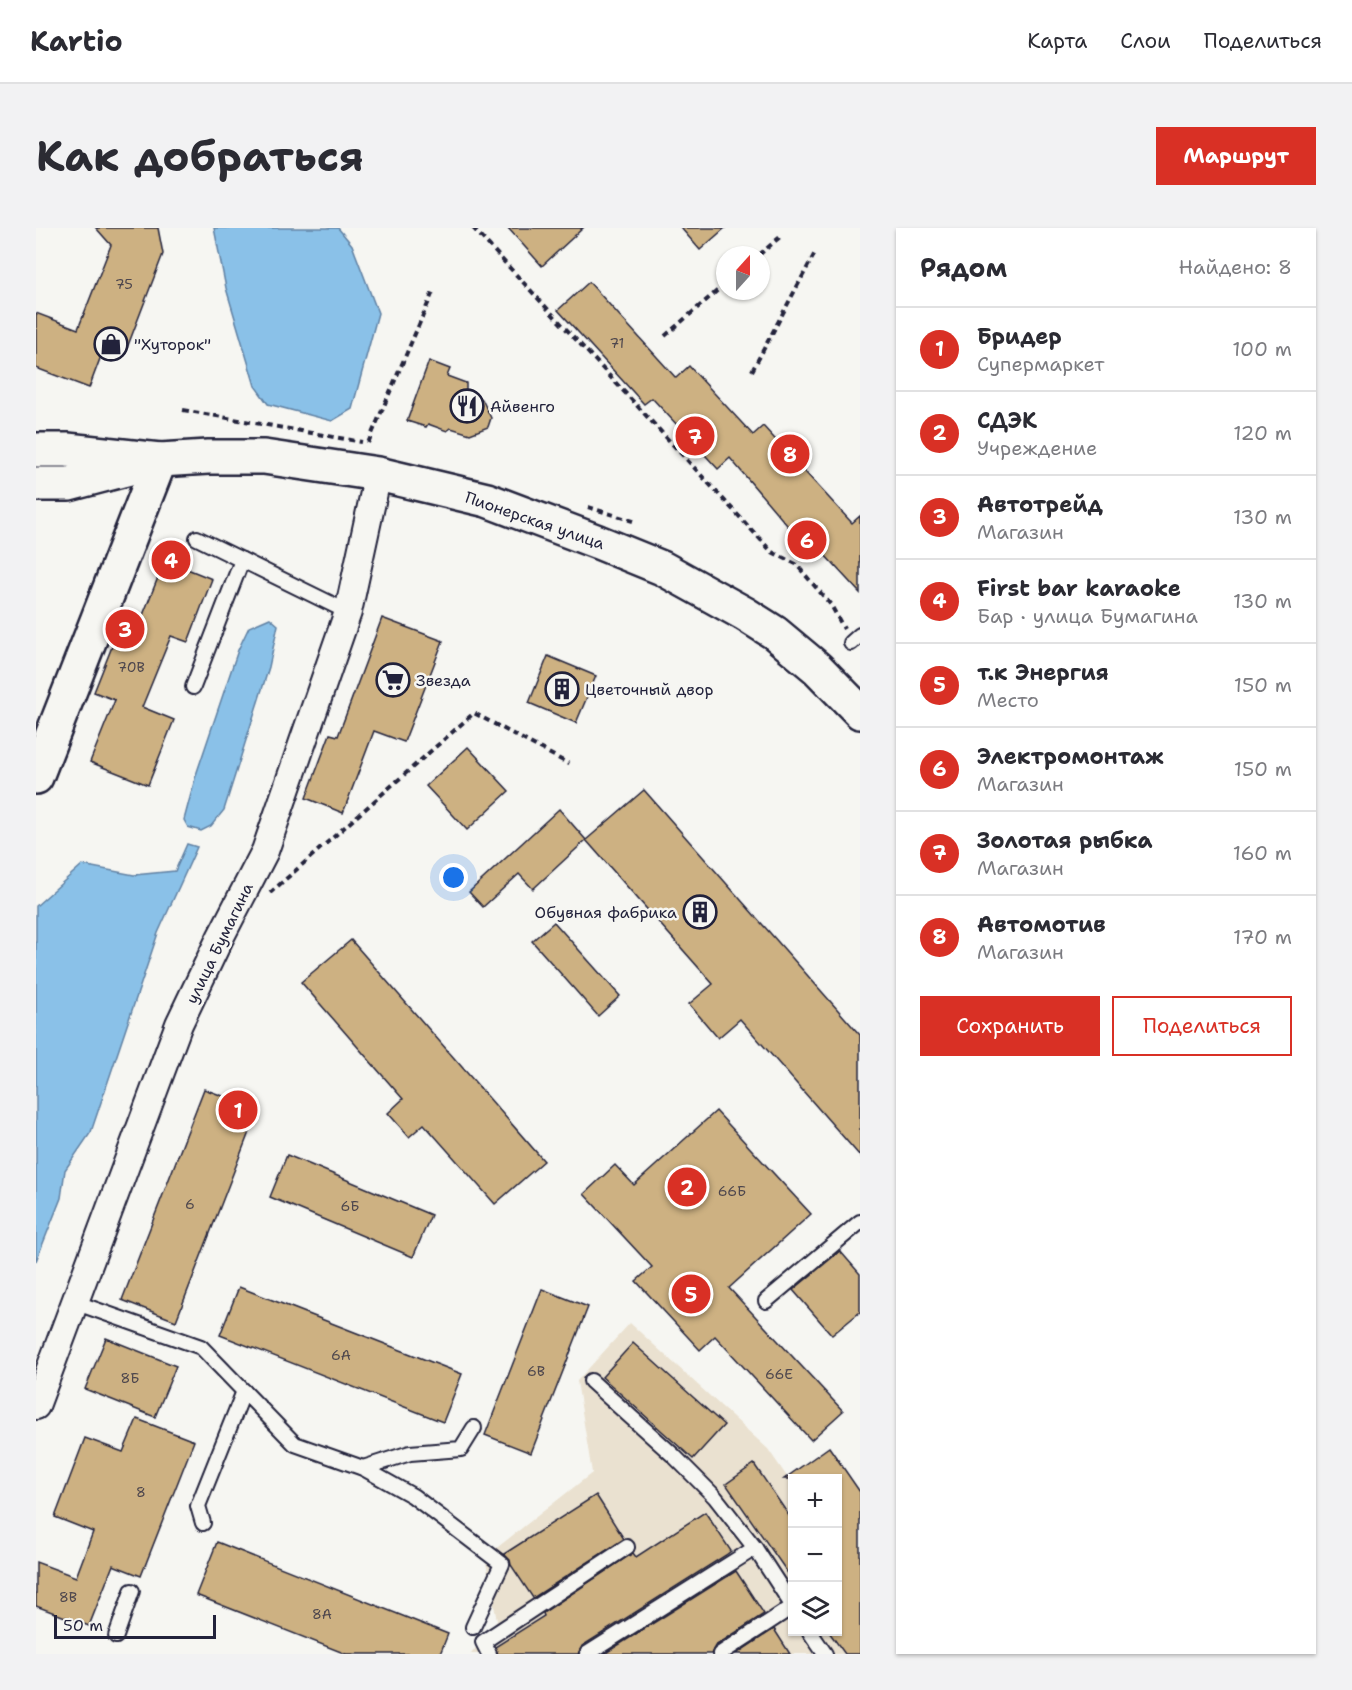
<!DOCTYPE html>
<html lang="ru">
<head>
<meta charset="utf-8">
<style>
  :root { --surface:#fff; --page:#f2f2f3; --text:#2b2b33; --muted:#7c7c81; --line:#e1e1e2; --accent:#d93025 }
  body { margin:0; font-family:"Shantell Sans",sans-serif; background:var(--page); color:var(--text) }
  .controls { position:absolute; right:18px; bottom:18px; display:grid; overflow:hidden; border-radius:0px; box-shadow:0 2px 4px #0004 }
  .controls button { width:54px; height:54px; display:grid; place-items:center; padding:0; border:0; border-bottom:2px solid var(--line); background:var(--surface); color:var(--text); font:30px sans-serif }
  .compass { position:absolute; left:680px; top:18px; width:54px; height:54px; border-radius:50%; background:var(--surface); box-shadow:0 2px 4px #0004; rotate:21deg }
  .scale { position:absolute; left:18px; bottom:15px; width:162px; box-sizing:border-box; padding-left:6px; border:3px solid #22223b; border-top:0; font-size:16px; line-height:21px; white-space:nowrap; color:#22223b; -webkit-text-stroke:4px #f6f6f2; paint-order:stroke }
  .you { position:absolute; left:418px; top:650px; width:21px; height:21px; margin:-15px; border:4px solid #fff; border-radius:50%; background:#1a73e8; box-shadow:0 0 0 9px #1a73e833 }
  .badge { display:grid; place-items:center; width:39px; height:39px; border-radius:50%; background:var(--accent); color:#fff; font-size:20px; font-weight:700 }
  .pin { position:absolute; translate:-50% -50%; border:3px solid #fff; box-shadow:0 2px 6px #0006 }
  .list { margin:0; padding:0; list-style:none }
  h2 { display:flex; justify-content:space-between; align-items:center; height:78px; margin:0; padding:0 24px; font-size:26px }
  h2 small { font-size:20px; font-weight:400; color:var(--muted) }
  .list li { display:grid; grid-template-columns:39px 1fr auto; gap:18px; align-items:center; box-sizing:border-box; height:84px; padding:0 24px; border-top:2px solid var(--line) }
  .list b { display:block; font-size:22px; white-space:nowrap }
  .list p { margin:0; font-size:20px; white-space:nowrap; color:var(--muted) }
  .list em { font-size:20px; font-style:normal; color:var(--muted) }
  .actions { display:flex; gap:12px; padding:18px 24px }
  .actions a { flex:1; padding:14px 0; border:2px solid var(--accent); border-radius:0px; text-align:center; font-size:21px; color:var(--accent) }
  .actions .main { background:var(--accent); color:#fff }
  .icon { flex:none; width:33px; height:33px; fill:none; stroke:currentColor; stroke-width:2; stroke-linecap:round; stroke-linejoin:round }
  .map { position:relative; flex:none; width:824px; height:1426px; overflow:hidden; border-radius:0px }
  header { display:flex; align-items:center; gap:36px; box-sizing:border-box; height:84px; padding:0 30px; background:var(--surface); border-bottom:2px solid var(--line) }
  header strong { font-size:28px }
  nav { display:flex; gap:33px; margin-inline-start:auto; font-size:21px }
  .intro { display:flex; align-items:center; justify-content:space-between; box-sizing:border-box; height:144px; padding:0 36px }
  h1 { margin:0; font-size:42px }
  .button { padding:15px 27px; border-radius:0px; background:var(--accent); color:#fff; font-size:21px; font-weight:700 }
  main { display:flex; gap:36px; padding:0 36px }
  aside { flex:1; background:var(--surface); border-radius:0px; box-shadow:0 2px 4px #0004 }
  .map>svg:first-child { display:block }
  .built { fill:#eae1d0 }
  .water { fill:#8ac1e8; stroke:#6081a3; stroke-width:1.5 }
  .building { fill:#cdb182; stroke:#22223b; stroke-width:1.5 }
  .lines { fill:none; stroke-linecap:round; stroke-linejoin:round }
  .lane-casing { stroke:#22223b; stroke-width:18 }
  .street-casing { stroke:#22223b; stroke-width:30 }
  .secondary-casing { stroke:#22223b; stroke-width:38 }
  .path { stroke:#22223b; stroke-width:4; stroke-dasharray:6 4.5; stroke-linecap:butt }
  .lane { stroke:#f6f6f2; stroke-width:14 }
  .street { stroke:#f6f6f2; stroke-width:26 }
  .secondary { stroke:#f6f6f2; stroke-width:33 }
  .labels { text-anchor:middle; stroke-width:5; stroke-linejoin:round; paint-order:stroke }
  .number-label { font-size:14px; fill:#4d464d }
  .poi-label { font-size:16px; fill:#22223b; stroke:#f6f6f2; text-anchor:start }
  .street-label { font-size:16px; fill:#22223b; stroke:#f6f6f2 }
</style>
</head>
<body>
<header>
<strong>Kartio</strong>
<nav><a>Карта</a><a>Слои</a><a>Поделиться</a></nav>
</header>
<div class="intro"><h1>Как добраться</h1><a class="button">Маршрут</a></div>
<main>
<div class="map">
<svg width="824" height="1426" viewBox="0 0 824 1426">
  <rect width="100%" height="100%" fill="#f6f6f2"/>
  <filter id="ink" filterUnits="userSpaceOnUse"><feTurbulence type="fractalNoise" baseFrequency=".0167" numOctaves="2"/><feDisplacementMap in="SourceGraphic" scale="12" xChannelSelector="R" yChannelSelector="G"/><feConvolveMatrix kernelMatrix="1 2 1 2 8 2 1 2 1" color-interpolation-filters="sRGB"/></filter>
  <g filter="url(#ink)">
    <polygon class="built" points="594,1095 732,1221 756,1256 756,1404 802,1404 824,1426 435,1426 461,1393 449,1329 556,1245 541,1153"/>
    <g class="water">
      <polygon points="178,0 302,0 316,17 342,85 316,181 296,193 232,176 219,158 190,60"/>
      <polygon points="234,390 242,397 233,439 188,582 175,598 165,603 152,599 148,592 160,547 202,422 213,399"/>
      <polygon points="151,616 161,619 122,705 55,904 29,942 25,970 0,1033 0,678 46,637 98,647 139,643"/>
    </g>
    <g class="building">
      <polygon points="60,0 122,0 127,26 91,120 71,112 53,160 0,140 0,85 42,101 75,17"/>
      <polygon points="472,0 547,0 506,38"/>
      <polygon points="645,0 689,0 664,22"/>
      <polygon points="553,54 640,150 653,138 717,207 727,198 816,295 824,288 824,365 786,324 779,330 694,230 682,241 616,170 608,176 522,82"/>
      <polygon points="393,133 414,141 411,148 430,155 430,165 446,171 455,190 452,199 434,206 415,200 411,203 392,196 390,199 371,193"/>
      <polygon points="129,332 176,351 152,414 135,408 106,479 138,492 112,557 54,534 79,472 58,464 89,386 105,392"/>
      <polygon points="346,390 407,413 368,514 338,503 307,585 270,570 294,506 302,508"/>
      <polygon points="512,428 560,448 540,495 493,475"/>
      <polygon points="432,519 473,563 431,602 390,558"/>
      <polygon points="608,562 824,807 824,928 704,791 682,810 653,776 677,756 550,612"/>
      <polygon points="523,581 550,612 497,661 483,646 447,679 433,664"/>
      <polygon points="518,694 584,768 562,788 496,713"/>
      <polygon points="315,712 508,933 459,976 388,896 373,909 352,885 367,871 265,754"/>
      <polygon points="168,861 222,881 140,1093 86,1072"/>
      <polygon points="680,883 775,986 693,1060 807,1183 775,1212 679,1108 664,1122 600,1053 616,1039 548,966 579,937 598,957"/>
      <polygon points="251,927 395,987 377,1029 234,969"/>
      <polygon points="804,1023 824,1046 824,1084 796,1107 757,1062"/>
      <polygon points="203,1059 426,1146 407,1194 184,1107"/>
      <polygon points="506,1061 552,1079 495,1225 449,1207"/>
      <polygon points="70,1110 140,1138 119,1189 49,1161"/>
      <polygon points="597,1115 688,1197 657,1231 566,1149"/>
      <polygon points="101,1191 158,1213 105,1348 77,1337 53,1398 0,1378 0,1334 40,1349 57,1304 19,1289 49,1210 87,1224"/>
      <polygon points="793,1219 824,1264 824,1426 809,1426 793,1404 801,1404 801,1251 748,1251"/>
      <polygon points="718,1236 756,1292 756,1351 690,1256"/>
      <polygon points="560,1267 588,1311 497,1370 475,1337 474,1332 468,1326"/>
      <polygon points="669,1284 695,1323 690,1327 546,1418 542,1426 462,1426 459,1419 508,1388 507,1385 597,1325 600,1329"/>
      <polygon points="181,1314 412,1406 404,1426 310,1426 160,1367"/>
      <polygon points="700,1343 728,1386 679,1418 675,1426 568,1426"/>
      <polygon points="738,1401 754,1426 700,1426"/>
    </g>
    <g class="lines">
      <g class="lane-casing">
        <g id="lane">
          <polyline points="161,310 312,384"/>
          <polyline points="815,415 824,407"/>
          <polyline points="157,459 206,332"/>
          <polyline points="730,1073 824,994"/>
          <polyline points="38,1074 165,1119 259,1216 327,1240 377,1268 466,1336 437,1399"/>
          <polyline points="555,1153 638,1228 679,1269 719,1320 756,1377"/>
          <polyline points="327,1240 374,1225 425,1221 438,1200"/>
          <polyline points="167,1295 162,1278 208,1163"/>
          <polyline points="774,1404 789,1426"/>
          <polyline points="80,1408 96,1363"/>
          <polyline points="453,1426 447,1414 591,1319"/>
          <polyline points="551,1426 719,1320"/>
          <polyline points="684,1426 756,1379"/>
        </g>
      </g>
      <g class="street-casing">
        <polyline id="street" points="0,1178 143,796 184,710 229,623 312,384 342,246"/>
      </g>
      <g class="secondary-casing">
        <g id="secondary">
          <polyline points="0,222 31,222 124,232 172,229 228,229 342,246 451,272 562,314 626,340 709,386 739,405 781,440 824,484"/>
          <polyline points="0,256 33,256 105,237"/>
          <polyline points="0,549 124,232"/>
        </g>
      </g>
      <g class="path">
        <polyline points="437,0 736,324 760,336 795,377 808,401"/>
        <polyline points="723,27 744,9"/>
        <polyline points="629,108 689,56"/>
        <polyline points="716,143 779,25"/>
        <polyline points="147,182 326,214"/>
        <polyline points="332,215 397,64"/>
        <polyline points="552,279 597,293"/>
        <polyline points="234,665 438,485 533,536"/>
      </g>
      <use href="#lane" class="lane"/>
      <use href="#street" class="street"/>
      <use href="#secondary" class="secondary"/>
    </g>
  </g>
  <defs>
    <g id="shop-ring" transform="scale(1.725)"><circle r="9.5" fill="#f6f6f2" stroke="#22223b" stroke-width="1.5"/><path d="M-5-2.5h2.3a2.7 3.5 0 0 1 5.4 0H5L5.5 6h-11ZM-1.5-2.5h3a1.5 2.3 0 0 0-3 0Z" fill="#22223b"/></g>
    <g id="restaurant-ring" transform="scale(1.725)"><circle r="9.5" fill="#f6f6f2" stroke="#22223b" stroke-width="1.5"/><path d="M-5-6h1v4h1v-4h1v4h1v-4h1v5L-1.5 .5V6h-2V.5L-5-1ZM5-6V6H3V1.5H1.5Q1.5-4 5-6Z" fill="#22223b"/></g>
    <g id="supermarket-ring" transform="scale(1.725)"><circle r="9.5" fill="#f6f6f2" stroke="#22223b" stroke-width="1.5"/><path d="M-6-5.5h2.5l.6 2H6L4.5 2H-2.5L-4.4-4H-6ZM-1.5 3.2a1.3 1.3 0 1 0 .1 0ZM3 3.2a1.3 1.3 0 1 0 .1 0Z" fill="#22223b"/></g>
    <g id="building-ring" transform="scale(1.725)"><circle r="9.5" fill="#f6f6f2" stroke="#22223b" stroke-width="1.5"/><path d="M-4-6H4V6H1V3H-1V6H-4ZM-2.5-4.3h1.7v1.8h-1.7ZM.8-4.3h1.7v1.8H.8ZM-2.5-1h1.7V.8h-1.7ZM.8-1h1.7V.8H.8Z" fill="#22223b"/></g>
  </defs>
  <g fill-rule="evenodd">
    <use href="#shop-ring" x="75" y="116"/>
    <use href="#restaurant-ring" x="431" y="178"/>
    <use href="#supermarket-ring" x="357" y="452"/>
    <use href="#building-ring" x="526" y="461"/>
    <use href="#building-ring" x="664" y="684"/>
  </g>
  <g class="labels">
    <g class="number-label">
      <text x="88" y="61">75</text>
      <text x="581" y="120">71</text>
      <text x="95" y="444">70В</text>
      <text x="696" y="968">66Б</text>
      <text x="154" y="981">6</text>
      <text x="314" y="983">6Б</text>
      <text x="305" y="1132">6А</text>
      <text x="500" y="1148">6В</text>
      <text x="743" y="1151">66Е</text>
      <text x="94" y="1155">8Б</text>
      <text x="105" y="1269">8</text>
      <text x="32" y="1374">8В</text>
      <text x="286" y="1391">8А</text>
    </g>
    <g class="poi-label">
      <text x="98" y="122">"Хуторок"</text>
      <text x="454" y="184">Айвенго</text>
      <text x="380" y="458">Звезда</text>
      <text x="549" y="467">Цветочный двор</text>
      <text x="641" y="690" text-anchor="end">Обувная фабрика</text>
    </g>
    <g class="street-label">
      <text transform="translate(499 292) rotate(19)" y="6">Пионерская улица</text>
      <text transform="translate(183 715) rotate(-64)" y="6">улица Бумагина</text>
    </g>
  </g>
</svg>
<div class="controls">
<button>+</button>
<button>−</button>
<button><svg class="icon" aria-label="layers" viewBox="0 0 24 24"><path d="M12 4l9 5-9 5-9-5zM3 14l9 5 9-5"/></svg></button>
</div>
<svg class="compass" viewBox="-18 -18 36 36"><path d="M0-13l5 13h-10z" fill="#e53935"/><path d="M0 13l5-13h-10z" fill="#7c7c81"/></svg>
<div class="scale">50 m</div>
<div class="you"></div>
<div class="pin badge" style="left:202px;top:882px">1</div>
<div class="pin badge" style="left:651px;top:959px">2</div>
<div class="pin badge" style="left:89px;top:401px">3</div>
<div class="pin badge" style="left:135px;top:332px">4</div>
<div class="pin badge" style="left:655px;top:1066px">5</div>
<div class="pin badge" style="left:771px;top:312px">6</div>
<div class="pin badge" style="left:659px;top:208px">7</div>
<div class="pin badge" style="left:754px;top:226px">8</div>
</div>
<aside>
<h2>Рядом<small>Найдено: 8</small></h2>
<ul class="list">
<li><span class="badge">1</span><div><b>Бридер</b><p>Супермаркет</p></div><em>100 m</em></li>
<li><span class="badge">2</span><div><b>СДЭК</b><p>Учреждение</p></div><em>120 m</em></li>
<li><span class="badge">3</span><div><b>Автотрейд</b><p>Магазин</p></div><em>130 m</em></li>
<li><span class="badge">4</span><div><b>First bar karaoke</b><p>Бар · улица Бумагина</p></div><em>130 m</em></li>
<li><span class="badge">5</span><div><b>т.к Энергия</b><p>Место</p></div><em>150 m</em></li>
<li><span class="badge">6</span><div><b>Электромонтаж</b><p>Магазин</p></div><em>150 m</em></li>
<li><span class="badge">7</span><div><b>Золотая рыбка</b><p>Магазин</p></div><em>160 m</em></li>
<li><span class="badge">8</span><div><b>Автомотив</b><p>Магазин</p></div><em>170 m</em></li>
</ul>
<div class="actions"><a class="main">Сохранить</a><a>Поделиться</a></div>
</aside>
</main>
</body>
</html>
